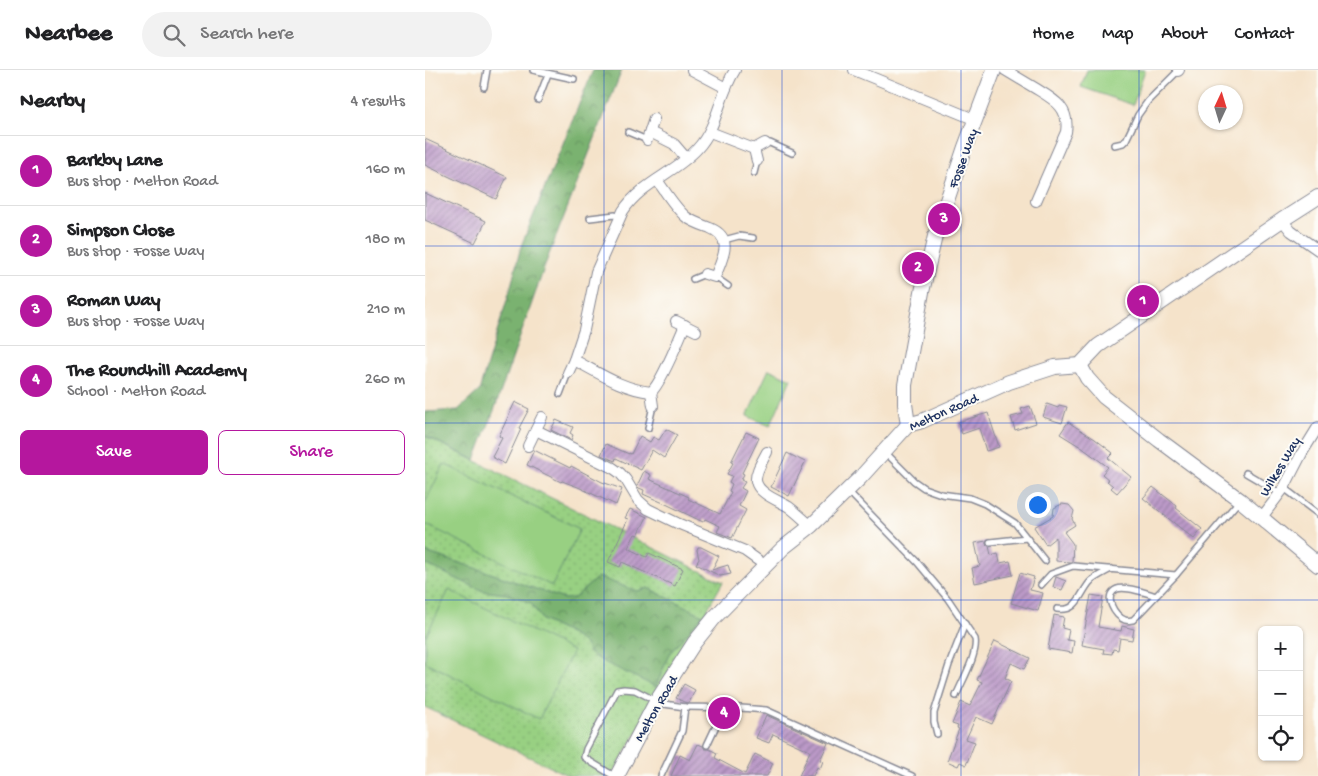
<!DOCTYPE html>
<html lang="en">
<head>
<meta charset="utf-8">
<style>
  :root { --surface:#fff; --page:#f2f2f2; --text:#202124; --muted:#757577; --line:#e0e0e0; --accent:#b5179e }
  body { margin:0; font-family:"Gochi Hand",sans-serif; background:var(--page); color:var(--text) }
  .controls { position:absolute; right:15px; bottom:15px; display:grid; overflow:hidden; border-radius:8px; box-shadow:0 1px 4px #0004 }
  .controls button { width:45px; height:45px; display:grid; place-items:center; padding:0; border:0; border-bottom:1px solid var(--line); background:var(--surface); color:var(--text); font:25px sans-serif }
  .compass { position:absolute; left:773px; top:15px; width:45px; height:45px; border-radius:50%; background:var(--surface); box-shadow:0 1px 4px #0004; rotate:4deg }
  .you { position:absolute; left:612px; top:434px; width:18px; height:18px; margin:-12px; border:4px solid #fff; border-radius:50%; background:#1a73e8; box-shadow:0 0 0 8px #1a73e833 }
  .badge { display:grid; place-items:center; width:32px; height:32px; border-radius:50%; background:var(--accent); color:#fff; font-size:16px; font-weight:700 }
  .pin { position:absolute; translate:-50% -50%; border:2px solid #fff; box-shadow:0 1px 5px #0006 }
  .list { margin:0; padding:0; list-style:none }
  h2 { display:flex; justify-content:space-between; align-items:center; height:65px; margin:0; padding:0 20px; font-size:21px }
  h2 small { font-size:16px; font-weight:400; color:var(--muted) }
  .list li { display:grid; grid-template-columns:32px 1fr auto; gap:15px; align-items:center; box-sizing:border-box; height:70px; padding:0 20px; border-top:1px solid var(--line) }
  .list b { display:block; font-size:19px; white-space:nowrap }
  .list p { margin:0; font-size:16px; white-space:nowrap; color:var(--muted) }
  .list em { font-size:16px; font-style:normal; color:var(--muted) }
  .actions { display:flex; gap:10px; padding:15px 20px }
  .actions a { flex:1; padding:11px 0; border:1px solid var(--accent); border-radius:8px; text-align:center; font-size:18px; color:var(--accent) }
  .actions .main { background:var(--accent); color:#fff }
  .icon { flex:none; width:28px; height:28px; fill:none; stroke:currentColor; stroke-width:2; stroke-linecap:round; stroke-linejoin:round }
  .map { position:relative; flex:none; width:893px; height:706px; overflow:hidden }
  header { display:flex; align-items:center; gap:30px; box-sizing:border-box; height:70px; padding:0 25px; background:var(--surface); border-bottom:1px solid var(--line) }
  header strong { font-size:24px }
  nav { display:flex; gap:28px; margin-inline-start:auto; font-size:18px }
  .search { width:350px; height:45px; background:var(--page); display:flex; align-items:center; gap:12px; box-sizing:border-box; padding:0 18px; border-radius:28px; color:var(--muted); font-size:19px }
  main { display:flex }
  aside { flex:1; background:var(--surface) }
  .map>svg:first-child { display:block }
  .green { fill:url(#green-dots); stroke:#5a8070 }
  .forest { fill:url(#forest-crowns); stroke:#4a7067 }
  .pitch { fill:#98d082; stroke:#5a8070 }
  .building { fill:url(#building-hatch) }
  .lines { fill:none; stroke-linecap:round; stroke-linejoin:round }
  .service-casing { stroke:#888994; stroke-width:8 }
  .minor-casing { stroke:#888994; stroke-width:12 }
  .tertiary-casing { stroke:#888994; stroke-width:16 }
  .service { stroke:#fff; stroke-width:5 }
  .minor { stroke:#fff; stroke-width:10 }
  .tertiary { stroke:#fff; stroke-width:14 }
  .grid { fill:none; stroke:#1d4ed8; stroke-width:1; stroke-opacity:0.55 }
  .labels { text-anchor:middle; stroke-width:4; stroke-linejoin:round; paint-order:stroke }
  .street-label { font-size:14px; fill:#1b2f5e; stroke:#fdfcf7 }
</style>
</head>
<body>
<header>
<strong>Nearbee</strong>
<div class="search"><svg class="icon" aria-label="search" viewBox="0 0 24 24"><circle cx="10" cy="10" r="6"/><path d="M15 15l6 6"/></svg>Search here</div>
<nav><a>Home</a><a>Map</a><a>About</a><a>Contact</a></nav>
</header>
<main>
<aside>
<h2>Nearby<small>4 results</small></h2>
<ul class="list">
<li><span class="badge">1</span><div><b>Barkby Lane</b><p>Bus stop · Melton Road</p></div><em>160 m</em></li>
<li><span class="badge">2</span><div><b>Simpson Close</b><p>Bus stop · Fosse Way</p></div><em>180 m</em></li>
<li><span class="badge">3</span><div><b>Roman Way</b><p>Bus stop · Fosse Way</p></div><em>210 m</em></li>
<li><span class="badge">4</span><div><b>The Roundhill Academy</b><p>School · Melton Road</p></div><em>260 m</em></li>
</ul>
<div class="actions"><a class="main">Save</a><a>Share</a></div>
</aside>
<div class="map">
<svg width="893" height="706" viewBox="0 0 893 706">
  <defs>
    <pattern id="green-dots" width="8" height="8" patternUnits="userSpaceOnUse" patternTransform="scale(1.25)"><rect width="8" height="8" fill="#98d082"/><path d="M2 2h.1M6 6h.1" fill="none" stroke="#82b373" stroke-width="1.8" stroke-linecap="round"/></pattern>
    <pattern id="forest-crowns" width="20" height="18" patternUnits="userSpaceOnUse" patternTransform="scale(1.25)"><rect width="20" height="18" fill="#7ab270"/><path d="M2 6a3 3 0 1 1 6 0M12 15a3 3 0 1 1 6 0" fill="none" stroke="#63915f"/></pattern>
    <pattern id="building-hatch" width="6" height="6" patternUnits="userSpaceOnUse" patternTransform="scale(1.25)"><rect width="6" height="6" fill="#bc9ac8"/><path d="M-1 1l2-2M0 6l6-6M5 7l2-2" fill="none" stroke="#987ea6"/></pattern>
  </defs>
  <rect width="100%" height="100%" fill="#fdfcf7"/>
  <filter id="ink" filterUnits="userSpaceOnUse"><feTurbulence type="fractalNoise" baseFrequency=".02" numOctaves="2"/><feDisplacementMap in="SourceGraphic" scale="10" xChannelSelector="R" yChannelSelector="G"/><feConvolveMatrix kernelMatrix="1 2 1 2 8 2 1 2 1" color-interpolation-filters="sRGB"/></filter>
  <filter id="wash" filterUnits="userSpaceOnUse"><feTurbulence type="fractalNoise" baseFrequency=".0096" numOctaves="4" result="noise"/><feDisplacementMap in="SourceGraphic" scale="20" xChannelSelector="R" yChannelSelector="G"/><feGaussianBlur stdDeviation="1.12" result="paint"/><feColorMatrix in="noise" values="0 0 0 0 0 0 0 0 0 0 0 0 0 0 0 0 0 1.4 0 .05"/><feComposite in="paint" operator="in"/></filter>
  <g filter="url(#wash)">
    <rect width="100%" height="100%" fill="#f5e3ca"/>
    <polygon class="green" points="0,366 298,512 187,706 144,706 0,637"/>
    <g class="forest">
      <polygon points="168,0 197,0 123,187 70,338 50,390 0,366 0,342 33,340 54,321 85,220 96,176"/>
      <polygon points="0,482 57,500 139,529 149,528 173,507 212,521 223,518 278,545 244,584 231,617 179,592 165,584 159,573 147,565 117,550 106,533 94,528 81,524 58,521 0,494"/>
    </g>
    <g class="pitch">
      <polygon points="662,0 720,0 708,35 656,17"/>
      <polygon points="344,299 366,309 345,356 322,346"/>
      <polygon points="19,394 155,459 127,516 0,454 0,433"/>
      <polygon points="24,520 148,581 114,649 0,592 0,568"/>
    </g>
    <g id="blocks">
      <g class="building">
        <polygon points="0,69 82,107 71,129 0,95"/>
        <polygon points="0,123 61,151 50,173 0,150"/>
        <polygon points="90,332 104,339 94,358 96,359 80,394 67,387 77,368 74,366"/>
        <polygon points="622,334 633,338 634,335 642,337 637,353 618,347"/>
        <polygon points="605,336 611,353 590,360 586,347 598,344 596,339"/>
        <polygon points="563,343 574,377 561,381 554,358 537,364 533,352"/>
        <polygon points="131,350 148,357 145,363 148,365 146,370 126,360"/>
        <polygon points="643,352 670,369 688,383 683,388 706,407 692,423 686,418 688,416 682,411 684,410 677,404 683,397 656,377 635,364"/>
        <polygon points="241,359 252,365 239,388 227,380 216,400 191,388 190,391 176,385 181,374 204,384 204,383 206,384 215,366 225,372 228,367 234,370"/>
        <polygon points="321,362 334,368 317,403 319,404 316,410 320,412 316,418 321,421 314,436 321,440 307,468 292,462 295,456 280,449 278,452 243,435 218,424 219,420 214,418 212,416 219,401 226,405 224,409 264,427 263,429 295,444 306,422 304,421 307,414 304,412 307,406 302,404 308,393 306,392"/>
        <polygon points="109,380 145,398 146,396 177,412 197,419 191,435 153,417 137,411 136,412 102,395"/>
        <polygon points="362,383 380,392 364,426 346,417"/>
        <polygon points="728,417 752,436 751,438 777,459 769,469 718,428"/>
        <polygon points="637,434 644,435 649,441 647,449 650,455 639,462 648,474 647,492 646,492 631,491 631,467 621,475 609,457 628,446 629,438"/>
        <polygon points="205,439 222,447 213,465 210,464 203,478 222,487 224,483 258,499 250,516 197,492 195,497 183,492 203,449 200,448"/>
        <polygon points="561,471 561,474 564,476 566,485 573,483 575,493 585,491 588,505 550,513 547,498 555,496 550,473"/>
        <polygon points="273,477 276,477 294,486 287,500 303,495 306,504 295,506 271,494 274,489 272,480"/>
        <polygon points="595,503 609,507 605,520 618,523 613,541 586,533"/>
        <polygon points="631,507 641,511 637,520 628,517"/>
        <polygon points="666,525 678,527 673,557 696,561 697,556 709,559 707,570 695,568 693,580 688,579 687,584 678,583 679,579 657,575"/>
        <polygon points="629,545 639,547 637,558 644,560 642,570 649,571 647,583 623,579"/>
        <polygon points="570,571 605,588 599,599 586,593 580,608 586,611 567,654 551,647 541,669 550,672 541,695 535,692 533,696 522,691 534,659 532,658 533,656 527,654 536,632 545,636 557,612 552,610"/>
        <polygon points="259,614 270,620 264,633 259,632 251,628"/>
        <polygon points="341,645 403,673 395,690 398,691 395,699 392,697 388,706 374,706 385,681 348,664 344,673 331,668"/>
        <polygon points="273,674 278,676 280,679 284,679 292,683 290,688 320,704 330,684 348,693 342,706 246,706 255,685 265,690"/>
      </g>
    </g>
  </g>
  <g filter="url(#ink)">
    <use href="#blocks" fill-opacity="0" stroke="#888994" stroke-width="1"/>
    <g class="lines">
      <g class="service-casing">
        <g id="service">
          <polyline points="108,0 149,9"/>
          <polyline points="59,17 62,0"/>
          <polyline points="113,30 123,4"/>
          <polyline points="203,62 222,70"/>
          <polyline points="340,73 345,73 367,83"/>
          <polyline points="689,75 698,73 701,70 713,45 723,31 753,1"/>
          <polyline points="329,103 332,91"/>
          <polyline points="165,148 190,145 196,147"/>
          <polyline points="299,170 314,166 328,168"/>
          <polyline points="290,207 303,216"/>
          <polyline points="268,209 280,204"/>
          <polyline points="135,324 143,303"/>
          <polyline points="223,358 228,336"/>
          <polyline points="461,383 489,411 499,418 516,424 545,428 560,434 590,453 620,491"/>
          <polyline points="821,403 855,423"/>
          <polyline points="859,418 893,444"/>
          <path d="M 423,421 L 492,492 L 523,529 L 550,569 C 553,584 537,611 531,626"/>
          <polyline points="565,472 602,468"/>
          <polyline points="616,515 626,504 648,496 751,505 814,431"/>
          <path d="M 731,526 C 722,523 701,516 692,519 C 677,525 690,547 700,550 C 703,551 706,550 708,550 L 751,505"/>
          <path d="M 632,539 C 653,542 654,525 665,512 C 670,507 679,503 686,499"/>
          <polyline points="232,633 260,637 316,638 341,640 487,706"/>
          <polyline points="512,664 509,652 509,643 524,595 540,554"/>
          <polyline points="282,675 299,639"/>
          <polyline points="189,706 166,692 159,687 161,679 192,620 199,619 210,620 231,631"/>
          <polyline points="236,706 257,661 260,637"/>
        </g>
      </g>
      <g class="minor-casing">
        <g id="minor">
          <polyline points="267,0 301,18"/>
          <polyline points="429,0 551,50"/>
          <path d="M 580,0 C 590,6 600,12 610,18 C 628,29 645,37 641,62 L 611,131"/>
          <polyline points="753,1 754,0"/>
          <polyline points="225,62 249,74 261,88"/>
          <polyline points="285,62 329,79"/>
          <polyline points="222,70 229,49"/>
          <polyline points="332,91 329,79 340,73"/>
          <path d="M 232,110 C 240,121 250,138 261,147 C 268,152 277,155 285,158 C 310,168 297,189 290,207 L 280,204"/>
          <polyline points="857,150 866,161 893,180"/>
          <polyline points="251,251 271,261"/>
          <path d="M 149,290 C 174,303 197,319 226,322 C 236,314 254,269 260,255"/>
          <path d="M 143,303 L 149,290 L 159,260 L 171,202 L 198,141 C 216,113 250,103 272,79 C 293,57 294,25 310,0"/>
          <polyline points="226,322 228,336"/>
          <polyline points="111,360 188,398 195,403 201,410 213,430 223,439 252,453 320,481 341,496"/>
          <polyline points="103,376 117,347"/>
          <path d="M 342,382 C 338,390 330,402 331,411 C 333,424 355,431 364,437 C 372,443 379,450 386,456"/>
          <polyline points="837,447 859,418 877,383 893,357"/>
        </g>
      </g>
      <g class="tertiary-casing">
        <g id="tertiary">
          <polyline points="655,295 662,308 679,327 734,370 815,430 893,495"/>
          <polyline points="483,355 480,334 480,315 497,222 510,166 540,77 569,0"/>
          <polyline points="192,706 231,632 269,573 290,547 358,478 386,456 435,408 483,355 497,351 584,312 630,297 655,295 673,276 857,150 893,127"/>
        </g>
      </g>
      <use href="#service" class="service"/>
      <use href="#minor" class="minor"/>
      <use href="#tertiary" class="tertiary"/>
    </g>
  </g>
  <path class="grid" d="M 179,0 L 179,706M 357,0 L 357,706M 536,0 L 536,706M 714,0 L 714,706M 0,176 L 893,176M 0,353 L 893,353M 0,530 L 893,530"/>
  <g class="labels">
    <g class="street-label">
      <text transform="translate(537 88) rotate(-70)" y="5">Fosse Way</text>
      <text transform="translate(518 341) rotate(-24)" y="5">Melton Road</text>
      <text transform="translate(854 396) rotate(-59)" y="5">Wilkes Way</text>
      <text transform="translate(230 638) rotate(-60)" y="5">Melton Road</text>
    </g>
  </g>
</svg>
<div class="controls">
<button>+</button>
<button>−</button>
<button><svg class="icon" aria-label="locate" viewBox="0 0 24 24"><circle cx="12" cy="12" r="6"/><path d="M12 2v4M12 18v4M2 12h4M18 12h4"/></svg></button>
</div>
<svg class="compass" viewBox="-18 -18 36 36"><path d="M0-13l5 13h-10z" fill="#e53935"/><path d="M0 13l5-13h-10z" fill="#757577"/></svg>
<div class="you"></div>
<div class="pin badge" style="left:718px;top:231px">1</div>
<div class="pin badge" style="left:493px;top:198px">2</div>
<div class="pin badge" style="left:519px;top:149px">3</div>
<div class="pin badge" style="left:299px;top:643px">4</div>
</div>
</main>
</body>
</html>
